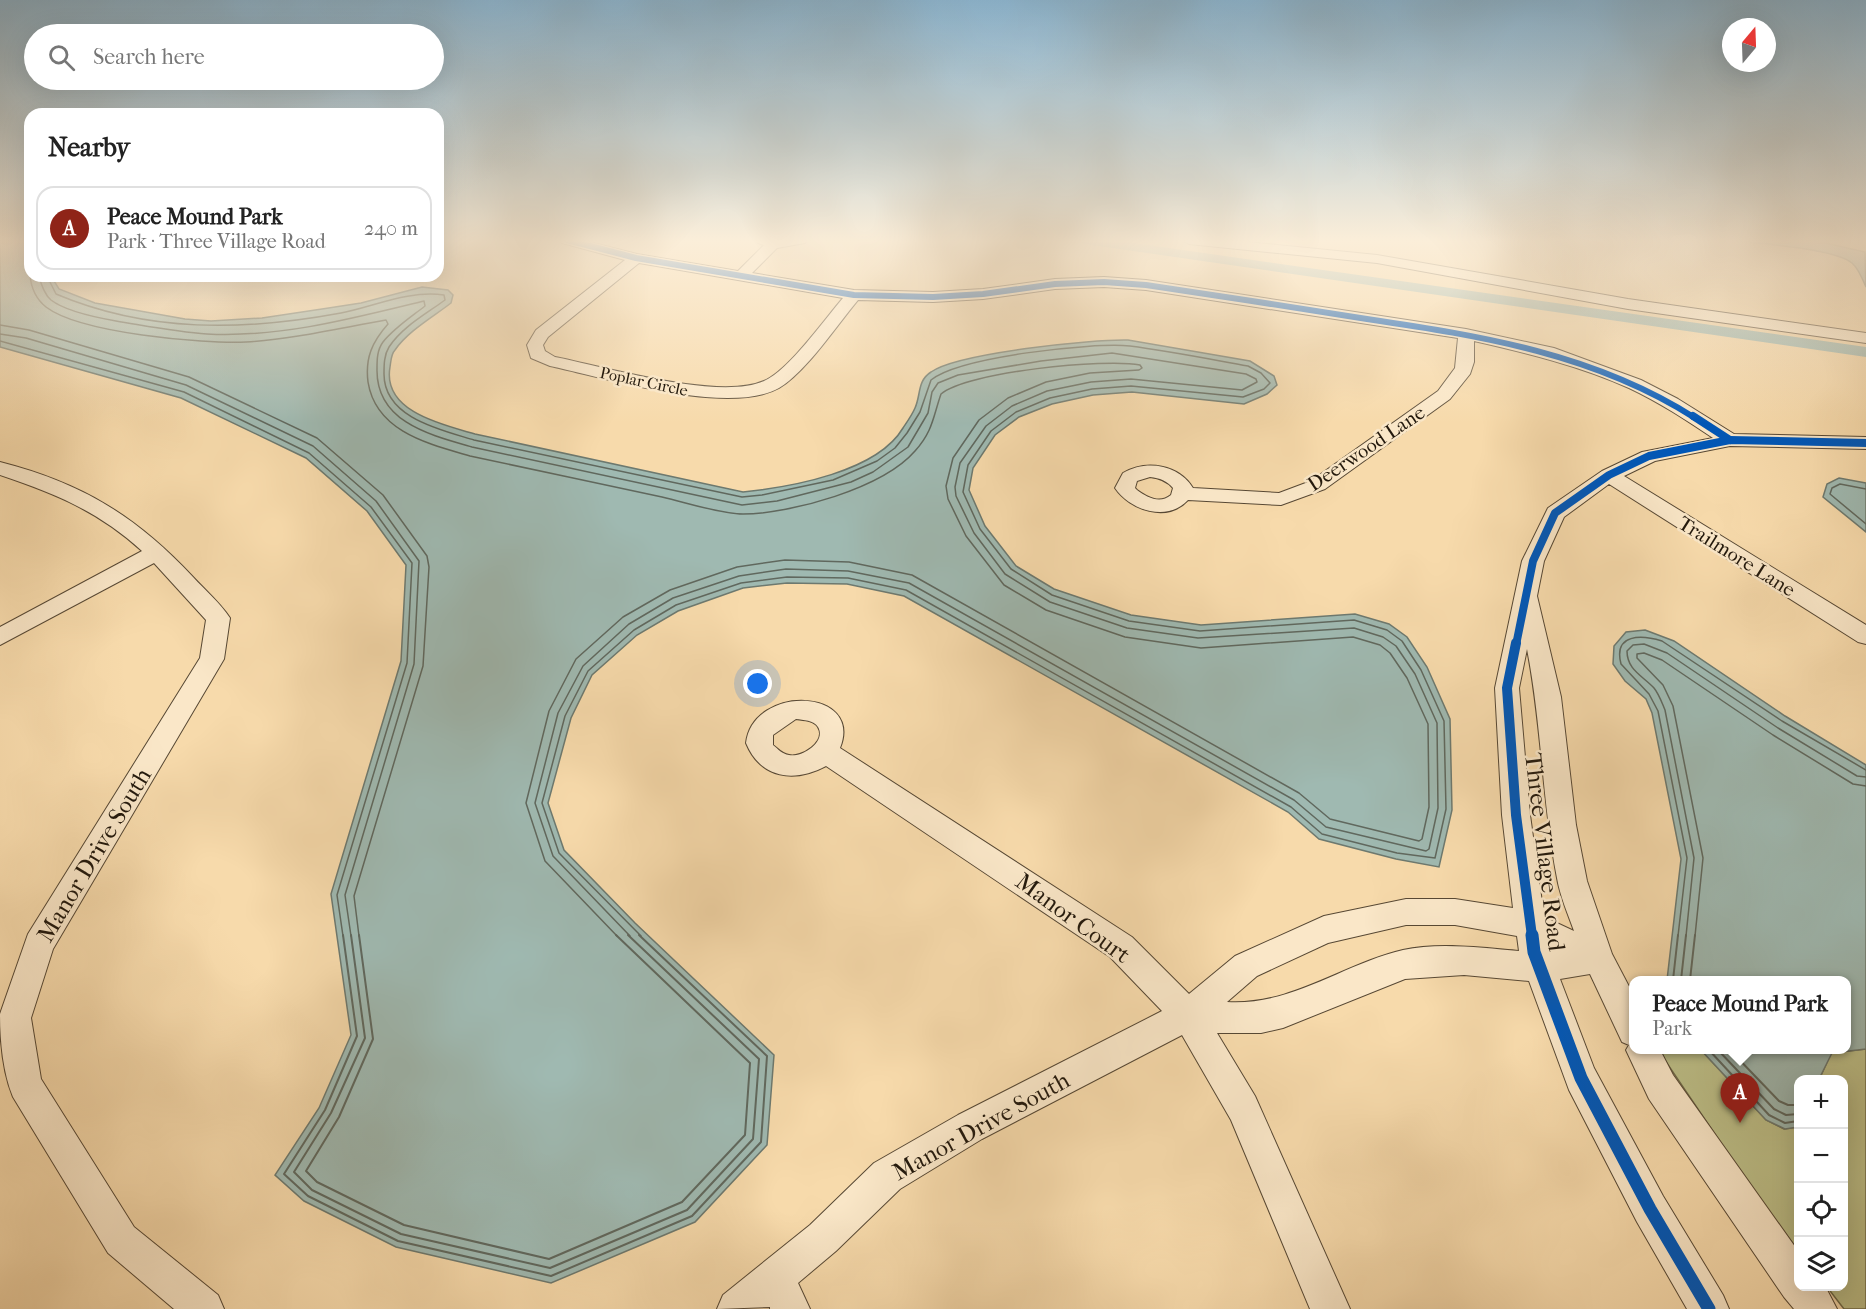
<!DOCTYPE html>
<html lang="en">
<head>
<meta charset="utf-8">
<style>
  :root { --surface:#fff; --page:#f2f2f2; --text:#222; --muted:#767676; --line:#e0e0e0; --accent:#8f2418 }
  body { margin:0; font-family:"IM FELL French Canon",serif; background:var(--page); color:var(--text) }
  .controls { position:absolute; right:18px; bottom:18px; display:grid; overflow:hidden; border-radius:12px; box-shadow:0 6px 24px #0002 }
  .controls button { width:54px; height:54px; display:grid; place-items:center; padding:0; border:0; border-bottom:2px solid var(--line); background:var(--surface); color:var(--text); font:30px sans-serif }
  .compass { position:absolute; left:1722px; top:18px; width:54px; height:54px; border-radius:50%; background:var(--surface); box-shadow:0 6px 24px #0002; rotate:19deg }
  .you { position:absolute; left:758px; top:684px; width:21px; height:21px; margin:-15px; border:4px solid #fff; border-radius:50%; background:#1a73e8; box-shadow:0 0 0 9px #1a73e833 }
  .badge { display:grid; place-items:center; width:39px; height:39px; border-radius:50%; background:var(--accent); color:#fff; font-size:20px; font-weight:700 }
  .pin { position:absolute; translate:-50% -50px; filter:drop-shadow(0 2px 3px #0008) }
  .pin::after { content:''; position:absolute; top:32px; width:21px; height:18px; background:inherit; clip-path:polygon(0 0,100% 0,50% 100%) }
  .popup { position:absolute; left:1629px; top:976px; width:222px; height:78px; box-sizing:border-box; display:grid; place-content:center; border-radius:12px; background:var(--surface); filter:drop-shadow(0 2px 4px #0005); font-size:20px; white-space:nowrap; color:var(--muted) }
  .popup b { font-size:22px; color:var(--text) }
  .popup::after { content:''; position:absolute; left:50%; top:100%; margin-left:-12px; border:12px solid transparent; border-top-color:var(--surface) }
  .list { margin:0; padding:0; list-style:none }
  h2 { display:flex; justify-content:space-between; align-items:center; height:78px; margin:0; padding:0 24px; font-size:26px }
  h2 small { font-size:20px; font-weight:400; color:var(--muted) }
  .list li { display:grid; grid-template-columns:39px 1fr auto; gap:18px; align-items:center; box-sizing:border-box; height:84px; margin:0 12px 12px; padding:0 12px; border:2px solid var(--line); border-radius:18px }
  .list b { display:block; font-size:22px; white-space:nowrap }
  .list p { margin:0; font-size:20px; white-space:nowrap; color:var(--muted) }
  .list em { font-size:20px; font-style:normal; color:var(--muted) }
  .icon { flex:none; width:33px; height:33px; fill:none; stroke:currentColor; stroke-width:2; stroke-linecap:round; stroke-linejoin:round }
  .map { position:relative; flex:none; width:1866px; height:1309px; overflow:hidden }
  .search { position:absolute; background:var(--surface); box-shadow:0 6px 24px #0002; left:24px; top:24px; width:420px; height:66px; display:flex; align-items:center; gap:15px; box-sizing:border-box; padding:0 21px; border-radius:33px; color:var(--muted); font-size:22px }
  .panel { position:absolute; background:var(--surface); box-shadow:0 6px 24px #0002; left:24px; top:108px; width:420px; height:174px; border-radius:18px }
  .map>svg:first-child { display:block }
  .green { fill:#bdc089; stroke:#706c4a; stroke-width:1.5 }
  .water { fill:#9fb9b1; stroke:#6d796f; stroke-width:1.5 }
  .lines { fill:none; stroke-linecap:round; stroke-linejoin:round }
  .shore-far1 { stroke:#60685e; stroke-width:1.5 }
  .shore { stroke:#60685e; stroke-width:2 }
  .canal { fill:#9fb9b1; fill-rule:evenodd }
  .street-casing { stroke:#574834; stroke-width:2 }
  .street { fill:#fae7c8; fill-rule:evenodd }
  .cycleway-far3-casing { stroke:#fae7c8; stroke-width:8 }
  .cycleway-far2-casing { stroke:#fae7c8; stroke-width:10 }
  .cycleway-far1-casing { stroke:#fae7c8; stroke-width:14 }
  .cycleway-casing { stroke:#fae7c8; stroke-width:16 }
  .cycleway-far3 { stroke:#0057b8; stroke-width:6 }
  .cycleway-far2 { stroke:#0057b8; stroke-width:8 }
  .cycleway-far1 { stroke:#0057b8; stroke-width:10 }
  .cycleway { stroke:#0057b8; stroke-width:13 }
  .labels { text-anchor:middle; stroke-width:5; stroke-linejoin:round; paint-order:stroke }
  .far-street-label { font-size:16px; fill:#22180c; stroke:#fae7c8 }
  .street-label { font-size:20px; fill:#22180c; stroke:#fae7c8 }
  .near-street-label { font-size:24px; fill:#22180c; stroke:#fae7c8 }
</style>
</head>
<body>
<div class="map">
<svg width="1866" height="1309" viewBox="0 0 1866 1309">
  <rect width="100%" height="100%" fill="#f7daab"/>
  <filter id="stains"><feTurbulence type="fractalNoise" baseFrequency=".00333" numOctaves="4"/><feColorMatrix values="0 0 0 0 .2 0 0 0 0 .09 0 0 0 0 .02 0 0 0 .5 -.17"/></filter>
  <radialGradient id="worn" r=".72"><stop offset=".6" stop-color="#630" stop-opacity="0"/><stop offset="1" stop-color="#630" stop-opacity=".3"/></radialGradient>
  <g class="green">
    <polygon points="1866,1049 1866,1309 1844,1309 1827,1287 1844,1286 1844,1080 1819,1080 1831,1053"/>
    <polygon points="1658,1050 1701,1050 1766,1120 1784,1129 1798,1127 1798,1250 1758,1198"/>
  </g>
  <g class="water">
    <path d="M 0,240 L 30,240 L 30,276 L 51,276 L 59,289 L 95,303 L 185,319 L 211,321 L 262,318 L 322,309 L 361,303 L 422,287 L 448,290 L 453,295 L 451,303 C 433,317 408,331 395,350 C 391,354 391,361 390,367 C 382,412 444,425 475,434 L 743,492 C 791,487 877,472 903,428 C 907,422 912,415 915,408 C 921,395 917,381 931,372 C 957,353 1093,339 1128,340 L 1250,361 L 1274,376 L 1277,385 L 1267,394 L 1244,404 L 1132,392 L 1093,395 L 1052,404 L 1019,417 L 995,435 L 973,468 L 969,490 L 985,526 L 1016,566 L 1054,589 L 1131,615 L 1201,625 L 1355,614 L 1389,624 L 1407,637 L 1427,667 L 1450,719 L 1452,810 L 1439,867 L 1396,859 L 1319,839 L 1288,812 L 904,596 L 847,584 L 787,583 L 743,588 L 678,611 L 637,635 L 592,675 L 571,718 L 548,803 L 564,850 L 635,923 L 774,1055 L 767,1145 L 695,1222 L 551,1283 L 396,1247 L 304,1201 L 275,1175 L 319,1108 L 351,1035 L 331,894 L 401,661 L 406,565 L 367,511 L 306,458 L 181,398 L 0,347 Z"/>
    <path d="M 1728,240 L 1813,240 L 1865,252 L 1866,287 C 1863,280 1858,268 1852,263 C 1834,248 1753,243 1728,240 Z"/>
    <polygon points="1839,478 1866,483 1866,532 1823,497 1827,484"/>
    <polygon points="1645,630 1674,641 1785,716 1866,765 1866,1049 1832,1053 1819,1079 1798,1080 1798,1127 1785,1129 1766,1120 1701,1050 1846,1050 1846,980 1667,980 1681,859 1652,713 1646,699 1625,681 1613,664 1614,646 1626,632"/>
  </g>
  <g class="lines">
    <g class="shore-far1">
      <path d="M 30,275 C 31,287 36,299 46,307 C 80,333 202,344 246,342 C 293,339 340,328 386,320 L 388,324 C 372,342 365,358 368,382 C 376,432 429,444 470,456 C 534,470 598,483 662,497 C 685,502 720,514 743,514 C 791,514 883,488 915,451 C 933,431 933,417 941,394 C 966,372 1106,358 1140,365 L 1142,368 L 1139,370 L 1090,373 L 1046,382 L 1008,398 L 979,420 L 953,458 L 946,486 L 948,499 L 966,536 L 1004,585 L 1046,610 L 1125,637 L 1201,648 L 1353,637 L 1380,645 L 1390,653 L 1407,678 L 1428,724 L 1429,807 L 1422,839 L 1419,841 L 1330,819 L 1299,793 L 912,575 L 849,562 L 785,560 L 737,567 L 670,590 L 623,617 L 576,659 L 549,711 L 526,803 L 545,861 L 617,936"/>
      <path d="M 39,276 C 41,284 45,295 51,300 C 65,311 99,318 116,321 C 147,326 177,332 207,334 C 280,338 354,318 424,301 L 425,306 C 411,317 394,328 383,342 C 377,350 377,360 377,369 C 376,422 430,435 472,447 L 742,505 L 777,501 L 851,482 L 873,472 L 908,447 L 928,413 L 932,392 L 938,383 L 958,375 L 1041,361 L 1112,353 L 1246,374 L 1256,379 L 1257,382 L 1242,390 L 1131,379 L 1091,382 L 1047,391 L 1012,406 L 986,426 L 960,463 L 955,487 L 956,496 L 974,533 L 1005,574 L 1050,602 L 1127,628 L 1198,638 L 1354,628 L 1383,637 L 1396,646 L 1415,674 L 1437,723 L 1438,808 L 1429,849 L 1426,851 L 1326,827 L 1294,800 L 909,583 L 848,571 L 786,569 L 739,576 L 673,598 L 629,624 L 583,666 L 558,713 L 535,803 L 553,856 L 630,936"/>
      <path d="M 47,276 L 56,294 C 148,333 244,331 341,313 C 375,306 409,290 444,295 L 445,300 C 426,314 402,327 389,347 C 384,355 384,365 384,374 C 384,418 441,430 474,440 L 742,497 L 762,495 L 833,480 L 877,461 L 895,448 L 907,433 L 920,412 L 931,380 C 959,357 1092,342 1130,346 C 1169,351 1209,359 1248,366 L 1261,373 L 1270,383 L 1264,389 L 1243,397 L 1131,386 L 1092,389 L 1050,398 L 1016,412 L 991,431 L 968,465 L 963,492 L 980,529 L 1011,569 L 1052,595 L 1129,621 L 1200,631 L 1354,620 L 1387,630 L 1402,641 L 1421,670 L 1444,721 L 1446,809 L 1435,858 L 1397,853 L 1322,834 L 1291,807 L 906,590 L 848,578 L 787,577 L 741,583 L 676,605 L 634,630 L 588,671 L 565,716 L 542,803 L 559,853 L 641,936"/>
      <polyline points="0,325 29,330 189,377 317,438 383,495 427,556 429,567 423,666 354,896 359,936"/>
      <polyline points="0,334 26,338 186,385 313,446 376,501 419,561 414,664 345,895 351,936"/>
      <polyline points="0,341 184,392 309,453 371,507 412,563 407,663 337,895 343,936"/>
      <polyline points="1866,489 1840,484 1832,488 1830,494 1866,524"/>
      <path d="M 1678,936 L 1687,858 L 1658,711 L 1649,694 L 1621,664 C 1613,633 1642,635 1662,641 L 1782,721 L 1866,770"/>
      <path d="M 1686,936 L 1694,858 L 1665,710 C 1662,703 1659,694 1654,688 C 1643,676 1627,670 1627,651 L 1633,645 L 1644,644 L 1667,653 L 1778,728 L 1857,776 L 1866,777"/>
      <polyline points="1695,936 1703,858 1673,706 1663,685 1637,658 1637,654 1644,653 1662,660 1773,735 1853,784 1866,786"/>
    </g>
    <g class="shore">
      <polyline points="343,935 357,1036 325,1110 284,1174 308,1196 398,1241 551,1276 692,1216 761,1142 767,1056 639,935"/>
      <polyline points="351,935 365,1038 331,1113 294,1172 312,1190 401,1234 550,1268 687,1210 753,1139 759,1059 628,935"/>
      <polyline points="359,935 373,1039 339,1117 306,1171 317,1182 404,1225 549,1259 682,1202 745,1135 750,1063 616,935"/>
      <polyline points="1673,980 1678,935"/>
      <polyline points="1681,980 1686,935"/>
      <polyline points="1690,980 1695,935"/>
      <polyline points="1709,1050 1769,1115 1785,1123 1798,1121"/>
      <polyline points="1718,1050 1774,1109 1786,1115 1798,1114"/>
      <polyline points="1730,1050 1779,1101 1788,1105 1798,1105"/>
    </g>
    <polygon class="canal" points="1078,240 1112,240 1866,347 1866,357 1085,244"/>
    <g class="street-casing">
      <g id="street">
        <path d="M 560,240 L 582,240 L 637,254 L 738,271 L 764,245 L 758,243 L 756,240 L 807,240 L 805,243 L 777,248 L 752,273 L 854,290 L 933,292 L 983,289 L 1055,279 L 1104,277 L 1146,280 L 1466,329 L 1554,348 L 1641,380 L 1678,399 L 1734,434 L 1866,437 L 1866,449 L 1730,446 L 1655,461 L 1624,476 L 1866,625 L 1866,644 L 1858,642 L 1609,484 L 1564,517 L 1544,561 L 1537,596 L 1561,697 L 1576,825 L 1587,881 L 1612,954 L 1634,996 L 1634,1050 L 1660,1050 L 1673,1075 L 1798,1251 L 1798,1286 L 1825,1286 L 1837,1309 L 1794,1309 L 1784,1297 L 1649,1099 L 1626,1050 L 1629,1045 L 1622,1042 L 1590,974 L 1560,979 L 1594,1068 L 1663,1196 L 1723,1295 L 1729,1309 L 1687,1309 L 1637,1222 L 1569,1090 L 1529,981 L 1464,975 L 1405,979 L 1283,1028 L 1261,1033 L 1217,1033 L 1255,1096 L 1350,1309 L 1310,1309 L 1231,1120 L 1182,1035 L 982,1139 L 900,1189 L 836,1251 L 798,1283 L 810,1309 L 770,1309 L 770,1307 L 717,1309 L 723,1295 L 810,1225 L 874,1163 L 958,1115 L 1162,1011 L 1110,957 L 826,766 C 794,783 761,779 746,743 C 753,684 864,688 840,748 L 1132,937 L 1189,994 L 1235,956 L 1324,916 L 1406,899 L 1455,899 L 1513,908 L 1502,815 L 1495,688 L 1522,561 L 1548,508 L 1602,471 L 1642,452 L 1713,438 C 1686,420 1659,402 1629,388 C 1580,366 1527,353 1474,341 L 1474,362 L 1470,374 L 1450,399 L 1325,489 L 1281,505 L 1188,500 C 1167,523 1130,510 1115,488 L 1123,473 C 1147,459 1179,465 1193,488 L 1279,493 L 1311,481 L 1438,391 L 1455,368 L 1458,338 L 1146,290 L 1104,287 L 1055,289 L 983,299 L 933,302 L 858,300 C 837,325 806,372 779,388 C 729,416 606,378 550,366 L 531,358 L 527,345 L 536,330 L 625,260 L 562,243 ZM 639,263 L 843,298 C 824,320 789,370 764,381 C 719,401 606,367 555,357 L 545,351 L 543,345 L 548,337 ZM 1150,477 C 1160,478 1167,481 1173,488 L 1171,495 C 1160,504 1148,498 1137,490 L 1135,488 L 1137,481 ZM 1527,649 C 1542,725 1542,802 1557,878 C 1560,896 1568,914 1574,931 L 1544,917 L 1530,815 L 1519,688 ZM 796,719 C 803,720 814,720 818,727 C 827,742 801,758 789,755 C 782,754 778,749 773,745 L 773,735 ZM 1406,925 L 1455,925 L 1517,936 L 1519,951 C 1483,948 1439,942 1403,950 C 1343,964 1292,1006 1227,1002 L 1257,976 L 1328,943 Z"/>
        <polygon points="1182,240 1228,240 1377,255 1628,299 1866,333 1866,343 1628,309 1377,263 1189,244"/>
        <path d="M 0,462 C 82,483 136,516 193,577 C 205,590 220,603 230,618 L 224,659 L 53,949 L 31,1018 L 41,1079 L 134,1227 L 218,1295 L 224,1309 L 174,1309 L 108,1253 L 13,1097 C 3,1073 0,1041 0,1014 L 28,934 L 200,658 L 206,620 L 154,563 L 0,645 L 0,627 L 142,551 C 98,511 56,494 0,475 Z"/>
      </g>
    </g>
    <use href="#street" class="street"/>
    <g class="cycleway-far3-casing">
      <path id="cycleway-far3" d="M 567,240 L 636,258 L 854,295 L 933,297 L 983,294 L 1055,284 L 1104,282 L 1146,285 C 1220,296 1293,307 1367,319 C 1482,336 1595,354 1695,418"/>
    </g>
    <g class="cycleway-far2-casing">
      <g id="cycleway-far2">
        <polyline points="1693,416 1730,440"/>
        <polyline points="1516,645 1533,561 1555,513 1609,475 1649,456 1730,440 1866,443"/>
      </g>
    </g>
    <g class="cycleway-far1-casing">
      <polyline id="cycleway-far1" points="1516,643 1507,688 1516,815 1532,936"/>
    </g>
    <g class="cycleway-casing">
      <polyline id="cycleway" points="1532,935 1534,952 1581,1078 1650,1209 1709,1309"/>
    </g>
    <use href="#cycleway-far3" class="cycleway-far3"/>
    <use href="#cycleway-far2" class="cycleway-far2"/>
    <use href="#cycleway-far1" class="cycleway-far1"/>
    <use href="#cycleway" class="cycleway"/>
  </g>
  <linearGradient id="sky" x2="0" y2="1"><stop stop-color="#8bb6d2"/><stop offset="0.57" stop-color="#fbeed9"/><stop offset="1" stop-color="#fbeed9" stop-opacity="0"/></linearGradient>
  <rect width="1866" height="423" fill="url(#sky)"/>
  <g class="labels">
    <g class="far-street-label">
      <text transform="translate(644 381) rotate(12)" y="6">Poplar Circle</text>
    </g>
    <g class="street-label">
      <text transform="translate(1366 448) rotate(-34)" y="7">Deerwood Lane</text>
      <text transform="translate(1737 556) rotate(32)" y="7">Trailmore Lane</text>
    </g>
    <g class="near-street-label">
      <text transform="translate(1545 852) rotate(83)" y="8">Three Village Road</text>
      <text transform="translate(94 855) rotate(-59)" y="8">Manor Drive South</text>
      <text transform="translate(1073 918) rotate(36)" y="8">Manor Court</text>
      <text transform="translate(981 1126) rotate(-29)" y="8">Manor Drive South</text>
    </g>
  </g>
  <rect width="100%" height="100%" filter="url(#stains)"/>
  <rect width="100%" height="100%" fill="url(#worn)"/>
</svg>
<div class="controls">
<button>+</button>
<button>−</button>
<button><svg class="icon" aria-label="locate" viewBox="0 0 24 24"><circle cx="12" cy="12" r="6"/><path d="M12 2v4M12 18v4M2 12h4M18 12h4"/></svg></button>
<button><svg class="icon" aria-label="layers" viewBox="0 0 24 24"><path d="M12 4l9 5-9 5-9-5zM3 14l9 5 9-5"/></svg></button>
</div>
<svg class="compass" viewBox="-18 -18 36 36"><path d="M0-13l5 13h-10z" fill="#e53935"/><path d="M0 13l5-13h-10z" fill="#767676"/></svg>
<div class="you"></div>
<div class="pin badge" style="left:1740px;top:1123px">A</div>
<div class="popup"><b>Peace Mound Park</b>Park</div>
<div class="search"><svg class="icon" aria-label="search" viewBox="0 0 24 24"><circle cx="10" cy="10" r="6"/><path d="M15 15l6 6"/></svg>Search here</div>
<section class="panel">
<h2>Nearby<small></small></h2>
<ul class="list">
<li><span class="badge">A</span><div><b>Peace Mound Park</b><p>Park · Three Village Road</p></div><em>240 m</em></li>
</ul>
</section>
</div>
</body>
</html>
